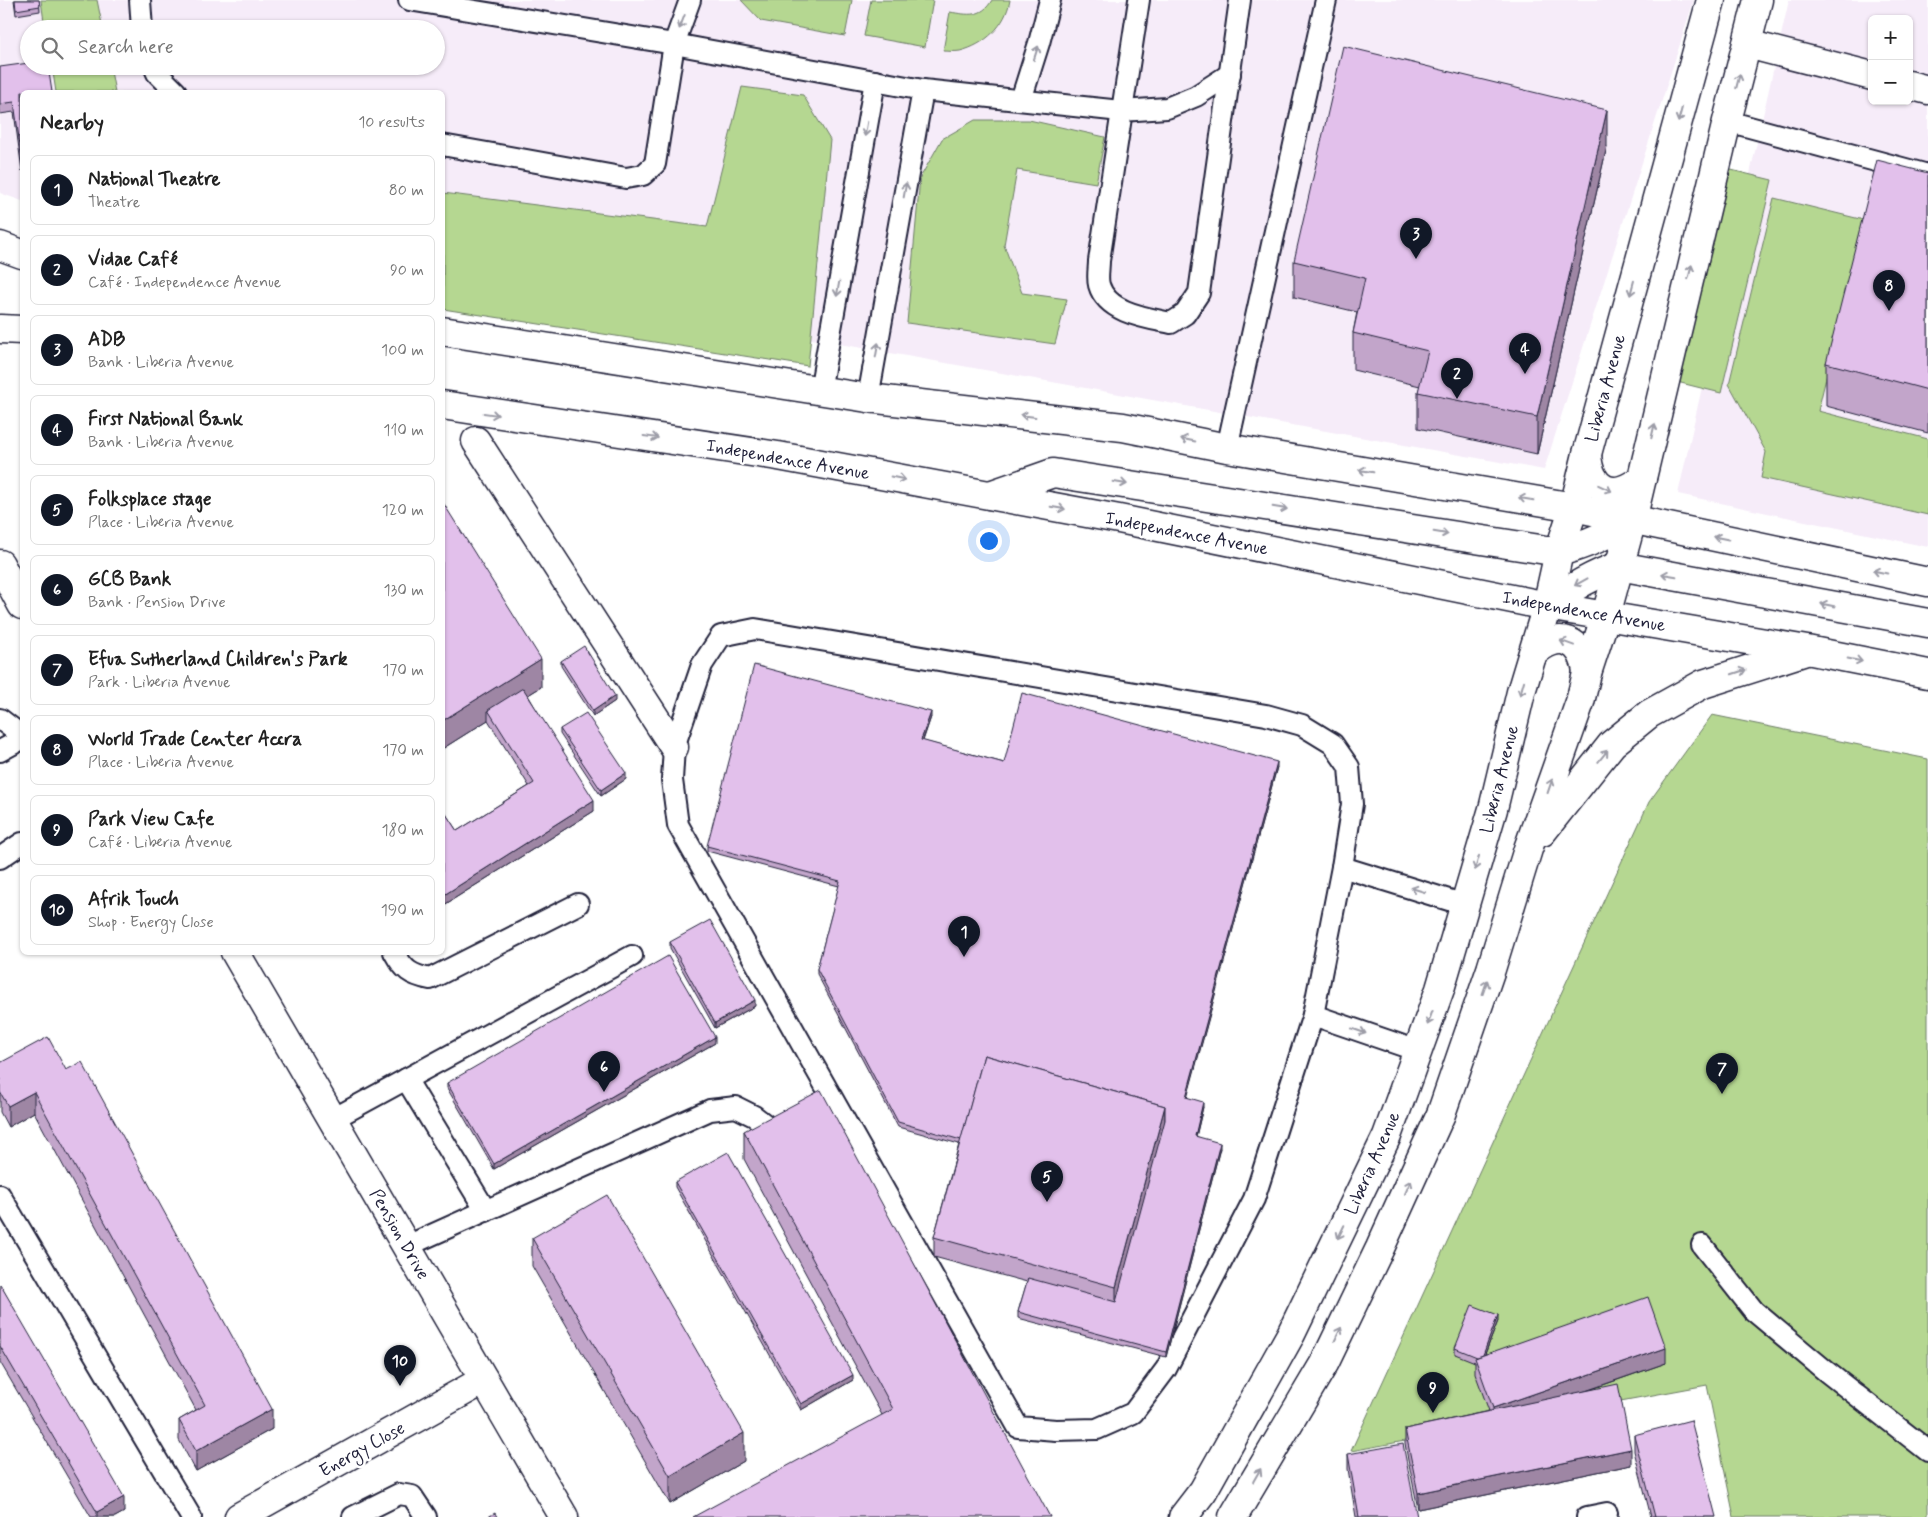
<!DOCTYPE html>
<html lang="en">
<head>
<meta charset="utf-8">
<style>
  :root { --surface:#fff; --page:#f6f6f6; --text:#222; --muted:#767676; --line:#e0e0e0; --accent:#111827 }
  body { margin:0; font-family:Mynerve,sans-serif; background:var(--page); color:var(--text) }
  .controls { position:absolute; right:15px; top:15px; display:grid; overflow:hidden; border-radius:8px; box-shadow:0 1px 4px #0004 }
  .controls button { width:45px; height:45px; display:grid; place-items:center; padding:0; border:0; border-bottom:1px solid var(--line); background:var(--surface); color:var(--text); font:25px sans-serif }
  .you { position:absolute; left:988px; top:540px; width:18px; height:18px; margin:-12px; border:4px solid #fff; border-radius:50%; background:#1a73e8; box-shadow:0 0 0 8px #1a73e833 }
  .badge { display:grid; place-items:center; width:32px; height:32px; border-radius:50%; background:var(--accent); color:#fff; font-size:16px; font-weight:700 }
  .pin { position:absolute; translate:-50% -41px; filter:drop-shadow(0 1px 2px #0008) }
  .pin::after { content:''; position:absolute; top:26px; width:18px; height:15px; background:inherit; clip-path:polygon(0 0,100% 0,50% 100%) }
  .list { margin:0; padding:0; list-style:none }
  h2 { display:flex; justify-content:space-between; align-items:center; height:65px; margin:0; padding:0 20px; font-size:21px }
  h2 small { font-size:16px; font-weight:400; color:var(--muted) }
  .list li { display:grid; grid-template-columns:32px 1fr auto; gap:15px; align-items:center; box-sizing:border-box; height:70px; margin:0 10px 10px; padding:0 10px; border:1px solid var(--line); border-radius:8px }
  .list b { display:block; font-size:19px; white-space:nowrap }
  .list p { margin:0; font-size:16px; white-space:nowrap; color:var(--muted) }
  .list em { font-size:16px; font-style:normal; color:var(--muted) }
  .icon { flex:none; width:28px; height:28px; fill:none; stroke:currentColor; stroke-width:2; stroke-linecap:round; stroke-linejoin:round }
  .map { position:relative; flex:none; width:1928px; height:1517px; overflow:hidden }
  .search { position:absolute; background:var(--surface); box-shadow:0 1px 4px #0004; left:20px; top:20px; width:425px; height:55px; display:flex; align-items:center; gap:12px; box-sizing:border-box; padding:0 18px; border-radius:28px; color:var(--muted); font-size:19px }
  .panel { position:absolute; background:var(--surface); box-shadow:0 1px 4px #0004; left:20px; top:90px; width:425px; height:865px; border-radius:8px }
  .map>svg:first-child { display:block }
  .built { fill:#f6ecf9; fill-rule:evenodd }
  .green { fill:#b5d791; stroke:#6c7c66 }
  .lines { fill:none; stroke-linecap:round; stroke-linejoin:round }
  .service-casing { stroke:#22223b; stroke-width:24 }
  .minor-casing { stroke:#22223b; stroke-width:31 }
  .primary-casing { stroke:#22223b; stroke-width:31 }
  .service { stroke:#fff; stroke-width:20 }
  .minor { stroke:#fff; stroke-width:28 }
  .primary { stroke:#fff; stroke-width:28 }
  .wall { fill:#c2a5ca; stroke:#22223b }
  .shaded-wall { fill:#9e86a4; stroke:#22223b }
  .building { fill:#e2c0eb; stroke:#22223b }
  .oneway { stroke:#9c9ca7 }
  .labels { text-anchor:middle; stroke-width:5; stroke-linejoin:round; paint-order:stroke }
  .street-label { font-size:18px; fill:#22223b; stroke:#fff }
</style>
</head>
<body>
<div class="map">
<svg width="1928" height="1517" viewBox="0 0 1928 1517">
  <rect width="100%" height="100%" fill="#fff"/>
  <filter id="ink" filterUnits="userSpaceOnUse"><feTurbulence type="fractalNoise" baseFrequency=".02" numOctaves="2"/><feDisplacementMap in="SourceGraphic" scale="10" xChannelSelector="R" yChannelSelector="G"/><feConvolveMatrix kernelMatrix="1 2 1 2 8 2 1 2 1" color-interpolation-filters="sRGB"/></filter>
  <g filter="url(#ink)">
    <g class="built">
      <path d="M 0,0 L 1694,0 L 1544,470 L 443,273 L 442,92 L 22,92 L 22,201 L 0,193 ZM 29,29 L 436,29 L 436,66 L 29,66 Z"/>
      <path d="M 1789,0 L 1928,0 L 1928,547 L 1678,494 ZM 1872,19 L 1909,19 L 1909,101 L 1872,101 Z"/>
    </g>
    <g class="green">
      <polygon points="41,0 97,0 103,29 45,29"/>
      <polygon points="741,0 852,0 845,36 761,21"/>
      <polygon points="871,0 933,0 925,47 864,36"/>
      <path d="M 992,0 L 1010,0 C 1006,25 985,45 960,51 C 955,52 948,51 943,51 L 950,12 C 968,15 982,18 992,0 Z"/>
      <polygon points="52,66 110,66 115,92 56,92"/>
      <polygon points="742,87 803,95 830,140 808,366 443,309 443,193 707,227"/>
      <polygon points="975,120 1029,120 1105,137 1096,183 1017,170 1004,245 1022,293 1067,299 1055,344 907,323 920,178 942,139"/>
      <polygon points="1723,168 1772,180 1721,393 1673,381"/>
      <polygon points="1774,198 1864,220 1818,411 1928,439 1928,515 1761,478 1766,452 1729,384"/>
      <polygon points="1712,715 1928,759 1928,1517 1734,1517 1707,1385 1351,1451 1649,802"/>
    </g>
    <g class="lines">
      <g class="service-casing">
        <g id="service">
          <polyline points="140,0 142,29"/>
          <polyline points="409,0 674,44 923,90 1121,111 1167,108 1196,96 1230,74"/>
          <path d="M 1139,0 L 1099,261 C 1099,268 1097,278 1099,285 C 1107,313 1147,318 1171,323 L 1185,314 L 1199,293 L 1240,0"/>
          <polyline points="154,66 157,73 176,92"/>
          <polyline points="1021,100 1039,43 1050,0"/>
          <polyline points="1727,121 1928,175"/>
          <polyline points="442,145 626,178 643,175 655,164 674,44 690,0"/>
          <polyline points="820,391 875,81"/>
          <polyline points="868,398 923,90"/>
          <polyline points="1227,448 1326,0"/>
          <polygon points="755,629 1266,715 1302,725 1333,744 1349,767 1352,804 1342,867 1313,1015 1254,1199 1166,1369 1133,1413 1097,1429 1056,1430 1018,1427 678,825 672,780 674,747 702,665 721,636"/>
          <polyline points="0,719 22,736"/>
          <polyline points="0,751 22,739"/>
          <polyline points="0,858 22,843"/>
          <polyline points="1342,867 1465,905"/>
          <path d="M 394,952 C 404,970 410,975 430,979 L 578,904"/>
          <polyline points="1313,1015 1418,1051"/>
          <polyline points="406,1079 486,1211"/>
          <polyline points="333,1119 632,956"/>
          <polyline points="0,1195 191,1517"/>
          <polyline points="1702,1245 1754,1311 1827,1372 1928,1451"/>
          <polyline points="407,1246 710,1110 736,1107 754,1116 771,1129"/>
          <polyline points="353,1517 399,1494 412,1496 426,1517"/>
          <polyline points="1587,1517 1607,1513"/>
        </g>
      </g>
      <g class="minor-casing">
        <g id="minor">
          <polyline points="1747,44 1872,76"/>
          <polyline points="1909,85 1928,90"/>
          <polyline points="476,441 674,747"/>
          <polyline points="0,564 22,605"/>
          <polyline points="235,952 564,1517"/>
          <polyline points="239,1517 484,1380"/>
        </g>
      </g>
      <g class="primary-casing">
        <g id="primary">
          <polyline points="0,246 22,254"/>
          <polyline points="0,329 22,330"/>
          <polyline points="442,331 868,398 1123,427 1227,448 1574,507 1928,582"/>
          <polyline points="442,405 778,456 1119,519 1547,606 1807,650 1928,674"/>
          <path d="M 1587,454 C 1589,490 1614,503 1642,478"/>
          <path d="M 990,495 L 1053,473 L 1559,552 C 1588,544 1607,535 1632,520"/>
          <path d="M 1547,606 C 1570,588 1592,575 1619,566 L 1928,623"/>
          <path d="M 1533,654 C 1557,629 1584,639 1587,673"/>
          <polyline points="1542,832 1612,744 1649,714 1703,684 1803,652"/>
          <polyline points="1183,1517 1203,1491 1291,1334 1387,1136 1440,989 1493,809 1521,692 1547,606 1559,552 1574,507 1587,454 1711,0"/>
          <polyline points="1233,1517 1325,1362 1380,1248 1441,1114 1491,969 1528,849 1580,702 1587,673 1606,615 1632,520 1727,121 1758,0"/>
        </g>
      </g>
      <use href="#service" class="service"/>
      <use href="#minor" class="minor"/>
      <use href="#primary" class="primary"/>
    </g>
    <g class="wall">
      <polygon points="14,0 39,0 40,11 16,15"/>
      <polygon points="0,67 22,92 22,171 14,112 0,114"/>
      <polygon points="1607,146 1537,454 1418,428 1418,392 1420,386 1353,370 1353,333 1357,312 1294,297 1294,261"/>
      <polygon points="1928,173 1928,433 1826,406 1826,363"/>
      <polygon points="442,501 541,687 528,695 594,811 444,905 442,903 442,808 457,831 529,786 488,720 442,749"/>
      <polygon points="561,661 615,701 593,716 561,666"/>
      <polygon points="931,717 923,741 1004,763 1277,767 1187,1097 1203,1107 1196,1136 1220,1148 1166,1357 1018,1318 1018,1312 1027,1282 934,1257 934,1237 959,1144 898,1127 817,974 817,969 839,886 707,851 707,846"/>
      <polygon points="560,729 626,779 601,796 560,734"/>
      <polygon points="670,942 755,1006 715,1028 670,948"/>
      <polygon points="715,1043 494,1169 447,1088 447,1083"/>
      <polygon points="0,1063 66,1070 272,1429 196,1471 179,1440 179,1420 196,1410 34,1112 8,1127 0,1112"/>
      <polygon points="744,1131 1050,1517 882,1415 744,1159"/>
      <polygon points="675,1182 853,1380 801,1410 675,1187"/>
      <polygon points="532,1238 744,1461 670,1504 532,1266"/>
      <polygon points="0,1284 124,1512 115,1517 91,1517 0,1362"/>
      <polygon points="1498,1321 1485,1354 1666,1363 1586,1391 1631,1465 1418,1509 1405,1444 1405,1429 1489,1411 1475,1373 1475,1362 1455,1354 1455,1348"/>
      <polygon points="1634,1435 1716,1517 1651,1517 1634,1451"/>
      <polygon points="1348,1454 1417,1517 1356,1517 1348,1469"/>
    </g>
    <g class="shaded-wall">
      <polygon points="1607,110 1607,146 1537,454 1537,417"/>
      <polygon points="541,659 541,687 493,717 488,710 488,720 442,749 442,721"/>
      <polygon points="615,696 615,701 593,716 593,711"/>
      <polygon points="931,712 931,717 921,745 921,740"/>
      <polygon points="1277,762 1277,767 1186,1102 1186,1097"/>
      <polygon points="626,773 626,779 601,796 601,790"/>
      <polygon points="594,800 594,811 444,905 444,895"/>
      <polygon points="755,1000 755,1006 715,1028 715,1023"/>
      <polygon points="715,1037 715,1043 494,1169 494,1164"/>
      <polygon points="34,1092 34,1112 8,1127 8,1106"/>
      <polygon points="1203,1102 1203,1107 1195,1141 1195,1136"/>
      <polygon points="1165,1106 1165,1126 1116,1307 1116,1287"/>
      <polygon points="1220,1143 1220,1148 1166,1357 1166,1352"/>
      <polygon points="1498,1315 1498,1321 1481,1364 1481,1359"/>
      <polygon points="1666,1348 1666,1363 1493,1423 1493,1408"/>
      <polygon points="853,1375 853,1380 801,1410 801,1404"/>
      <polygon points="272,1409 272,1429 196,1471 196,1451"/>
      <polygon points="744,1433 744,1461 670,1504 670,1476"/>
      <polygon points="1631,1449 1631,1465 1418,1509 1418,1493"/>
      <polygon points="124,1497 124,1512 115,1517 97,1517 97,1512"/>
    </g>
    <g class="building">
      <polygon points="15,0 39,0 40,6 16,10"/>
      <polygon points="1343,46 1607,110 1537,417 1418,392 1428,351 1353,333 1365,278 1294,261"/>
      <polygon points="29,63 29,66 48,66 52,92 22,92 22,160 14,102 0,104 0,67"/>
      <polygon points="1877,160 1928,173 1928,390 1826,363"/>
      <polygon points="442,501 541,659 442,721"/>
      <polygon points="584,646 615,696 593,711 561,661"/>
      <polygon points="754,665 931,712 921,740 1004,763 1022,693 1277,762 1186,1097 1203,1102 1195,1136 1220,1143 1166,1352 1018,1312 1028,1278 1116,1302 1165,1120 1165,1106 984,1055 961,1140 898,1122 817,969 840,881 707,846"/>
      <polygon points="523,688 594,800 444,895 442,892 442,808 457,831 534,783 488,710"/>
      <polygon points="586,713 626,773 601,790 560,729"/>
      <polygon points="710,920 755,1000 715,1023 670,942"/>
      <polygon points="668,956 715,1037 494,1164 447,1083"/>
      <polygon points="48,1037 66,1070 82,1062 272,1409 196,1451 179,1420 205,1405 34,1092 8,1106 0,1092 0,1063"/>
      <polygon points="984,1055 1165,1106 1116,1287 934,1237"/>
      <polygon points="821,1090 1050,1517 693,1517 893,1409 744,1131"/>
      <polygon points="728,1152 853,1375 801,1404 675,1182"/>
      <polygon points="607,1195 744,1433 670,1476 532,1238"/>
      <polygon points="0,1284 124,1497 97,1512 0,1346"/>
      <polygon points="1648,1297 1666,1348 1493,1408 1475,1358"/>
      <polygon points="1472,1305 1498,1315 1483,1355 1477,1357 1455,1348"/>
      <polygon points="1618,1384 1631,1449 1418,1493 1405,1429"/>
      <polygon points="1691,1420 1716,1517 1655,1517 1634,1435"/>
      <polygon points="1403,1444 1417,1517 1359,1517 1348,1454"/>
      <polygon points="495,1513 497,1517 488,1517"/>
    </g>
    <defs><path id="oneway-shaft" d="M-6 0H5M1.5-3L5.5 0L1.5 3" fill="none" stroke-width="1.6" stroke-linecap="round" stroke-linejoin="round" transform="scale(1.25)"/></defs>
    <g class="oneway">
      <use href="#oneway-shaft" transform="translate(682 22) rotate(111)"/>
      <use href="#oneway-shaft" transform="translate(1036 53) rotate(-72)"/>
      <use href="#oneway-shaft" transform="translate(1738 81) rotate(-76)"/>
      <use href="#oneway-shaft" transform="translate(1680 115) rotate(105)"/>
      <use href="#oneway-shaft" transform="translate(866 129) rotate(100)"/>
      <use href="#oneway-shaft" transform="translate(905 190) rotate(-80)"/>
      <use href="#oneway-shaft" transform="translate(1690 272) rotate(-76)"/>
      <use href="#oneway-shaft" transform="translate(1632 288) rotate(105)"/>
      <use href="#oneway-shaft" transform="translate(838 289) rotate(100)"/>
      <use href="#oneway-shaft" transform="translate(877 350) rotate(-80)"/>
      <use href="#oneway-shaft" transform="translate(491 414) rotate(8)"/>
      <use href="#oneway-shaft" transform="translate(1028 416) rotate(-173)"/>
      <use href="#oneway-shaft" transform="translate(1653 431) rotate(-77)"/>
      <use href="#oneway-shaft" transform="translate(651 437) rotate(8)"/>
      <use href="#oneway-shaft" transform="translate(1188 440) rotate(-169)"/>
      <use href="#oneway-shaft" transform="translate(1366 471) rotate(-170)"/>
      <use href="#oneway-shaft" transform="translate(898 478) rotate(11)"/>
      <use href="#oneway-shaft" transform="translate(1120 483) rotate(9)"/>
      <use href="#oneway-shaft" transform="translate(1605 488) rotate(25)"/>
      <use href="#oneway-shaft" transform="translate(1526 499) rotate(-170)"/>
      <use href="#oneway-shaft" transform="translate(1058 508) rotate(10)"/>
      <use href="#oneway-shaft" transform="translate(1280 508) rotate(9)"/>
      <use href="#oneway-shaft" transform="translate(1441 533) rotate(9)"/>
      <use href="#oneway-shaft" transform="translate(1721 538) rotate(-168)"/>
      <use href="#oneway-shaft" transform="translate(1880 572) rotate(-168)"/>
      <use href="#oneway-shaft" transform="translate(1669 575) rotate(-170)"/>
      <use href="#oneway-shaft" transform="translate(1581 582) rotate(151)"/>
      <use href="#oneway-shaft" transform="translate(1828 605) rotate(-169)"/>
      <use href="#oneway-shaft" transform="translate(1567 643) rotate(-160)"/>
      <use href="#oneway-shaft" transform="translate(1855 660) rotate(11)"/>
      <use href="#oneway-shaft" transform="translate(1739 672) rotate(-18)"/>
      <use href="#oneway-shaft" transform="translate(1522 688) rotate(106)"/>
      <use href="#oneway-shaft" transform="translate(1603 756) rotate(-51)"/>
      <use href="#oneway-shaft" transform="translate(1550 786) rotate(-71)"/>
      <use href="#oneway-shaft" transform="translate(1477 863) rotate(106)"/>
      <use href="#oneway-shaft" transform="translate(1418 890) rotate(-163)"/>
      <use href="#oneway-shaft" transform="translate(1485 987) rotate(-71)"/>
      <use href="#oneway-shaft" transform="translate(1430 1018) rotate(110)"/>
      <use href="#oneway-shaft" transform="translate(1359 1031) rotate(19)"/>
      <use href="#oneway-shaft" transform="translate(1408 1187) rotate(-66)"/>
      <use href="#oneway-shaft" transform="translate(1341 1232) rotate(116)"/>
      <use href="#oneway-shaft" transform="translate(1338 1334) rotate(-64)"/>
      <use href="#oneway-shaft" transform="translate(1257 1475) rotate(-60)"/>
    </g>
  </g>
  <g class="labels">
    <g class="street-label">
      <text transform="translate(1605 388) rotate(-75)" y="6">Liberia Avenue</text>
      <text transform="translate(788 459) rotate(10)" y="6">Independence Avenue</text>
      <text transform="translate(1187 533) rotate(11)" y="6">Independence Avenue</text>
      <text transform="translate(1584 611) rotate(10)" y="6">Independence Avenue</text>
      <text transform="translate(1499 779) rotate(-76)" y="6">Liberia Avenue</text>
      <text transform="translate(1372 1163) rotate(-66)" y="6">Liberia Avenue</text>
      <text transform="translate(400 1234) rotate(60)" y="6">Pension Drive</text>
      <text transform="translate(362 1449) rotate(-29)" y="6">Energy Close</text>
    </g>
  </g>
</svg>
<div class="controls">
<button>+</button>
<button>−</button>
</div>
<div class="you"></div>
<div class="pin badge" style="left:964px;top:957px">1</div>
<div class="pin badge" style="left:1457px;top:399px">2</div>
<div class="pin badge" style="left:1416px;top:259px">3</div>
<div class="pin badge" style="left:1525px;top:374px">4</div>
<div class="pin badge" style="left:1047px;top:1202px">5</div>
<div class="pin badge" style="left:604px;top:1092px">6</div>
<div class="pin badge" style="left:1722px;top:1094px">7</div>
<div class="pin badge" style="left:1889px;top:311px">8</div>
<div class="pin badge" style="left:1433px;top:1413px">9</div>
<div class="pin badge" style="left:400px;top:1386px">10</div>
<div class="search"><svg class="icon" aria-label="search" viewBox="0 0 24 24"><circle cx="10" cy="10" r="6"/><path d="M15 15l6 6"/></svg>Search here</div>
<section class="panel">
<h2>Nearby<small>10 results</small></h2>
<ul class="list">
<li><span class="badge">1</span><div><b>National Theatre</b><p>Theatre</p></div><em>80 m</em></li>
<li><span class="badge">2</span><div><b>Vidae Café</b><p>Café · Independence Avenue</p></div><em>90 m</em></li>
<li><span class="badge">3</span><div><b>ADB</b><p>Bank · Liberia Avenue</p></div><em>100 m</em></li>
<li><span class="badge">4</span><div><b>First National Bank</b><p>Bank · Liberia Avenue</p></div><em>110 m</em></li>
<li><span class="badge">5</span><div><b>Folksplace stage</b><p>Place · Liberia Avenue</p></div><em>120 m</em></li>
<li><span class="badge">6</span><div><b>GCB Bank</b><p>Bank · Pension Drive</p></div><em>130 m</em></li>
<li><span class="badge">7</span><div><b>Efua Sutherland Children's Park</b><p>Park · Liberia Avenue</p></div><em>170 m</em></li>
<li><span class="badge">8</span><div><b>World Trade Center Accra</b><p>Place · Liberia Avenue</p></div><em>170 m</em></li>
<li><span class="badge">9</span><div><b>Park View Cafe</b><p>Café · Liberia Avenue</p></div><em>180 m</em></li>
<li><span class="badge">10</span><div><b>Afrik Touch</b><p>Shop · Energy Close</p></div><em>190 m</em></li>
</ul>
</section>
</div>
</body>
</html>
